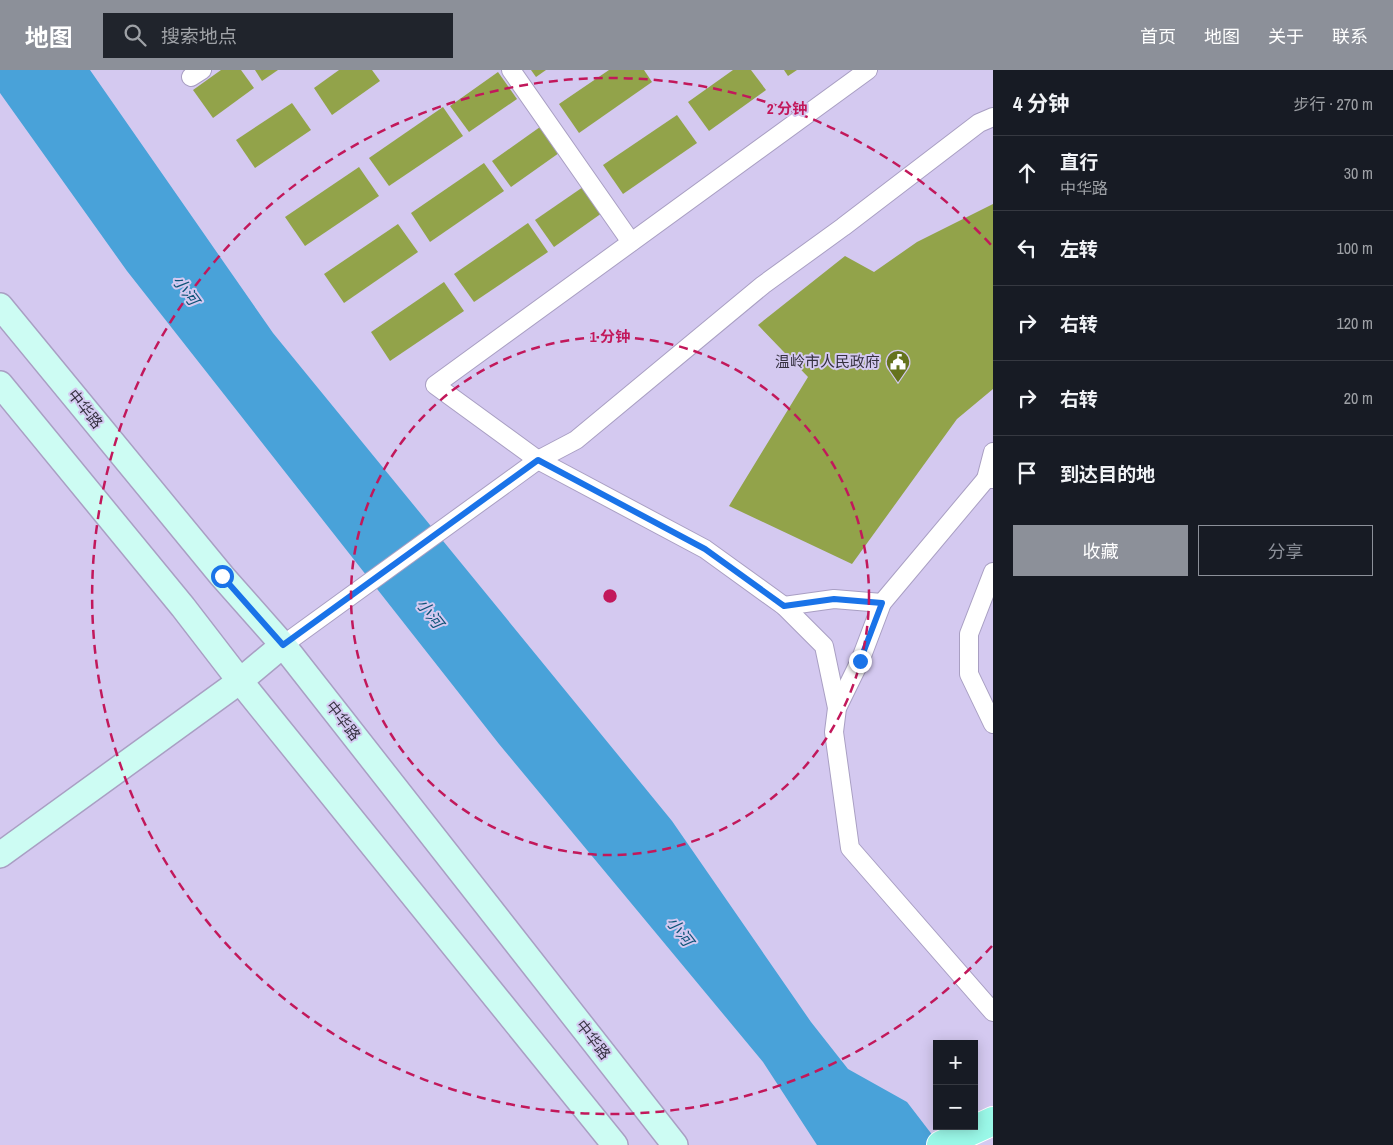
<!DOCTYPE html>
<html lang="zh">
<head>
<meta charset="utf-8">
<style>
  :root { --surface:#171b24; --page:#20242c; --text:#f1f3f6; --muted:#9ea1a6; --line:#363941; --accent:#8c9099 }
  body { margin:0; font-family:"Archivo Narrow","Noto Sans SC",sans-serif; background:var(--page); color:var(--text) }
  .controls { position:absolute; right:15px; bottom:15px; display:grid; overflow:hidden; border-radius:0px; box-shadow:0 2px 12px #0003 }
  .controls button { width:45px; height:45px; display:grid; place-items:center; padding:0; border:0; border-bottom:1px solid var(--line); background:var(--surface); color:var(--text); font:25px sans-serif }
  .stop { position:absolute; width:15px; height:15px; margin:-11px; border:4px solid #1a73e8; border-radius:50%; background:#fff }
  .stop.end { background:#1a73e8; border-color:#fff; box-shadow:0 1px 5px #0008 }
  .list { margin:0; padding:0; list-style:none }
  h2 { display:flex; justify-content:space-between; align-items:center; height:65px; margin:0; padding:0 20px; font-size:21px }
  h2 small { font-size:16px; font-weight:400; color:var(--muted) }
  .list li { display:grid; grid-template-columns:32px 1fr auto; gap:15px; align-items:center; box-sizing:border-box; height:75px; padding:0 20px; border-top:1px solid var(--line) }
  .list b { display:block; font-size:19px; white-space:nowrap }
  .list p { margin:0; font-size:16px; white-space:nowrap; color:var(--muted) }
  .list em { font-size:16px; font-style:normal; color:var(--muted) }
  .actions { display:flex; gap:10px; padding:15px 20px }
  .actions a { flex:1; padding:11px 0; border:1px solid var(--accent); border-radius:0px; text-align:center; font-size:18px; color:var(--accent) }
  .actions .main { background:var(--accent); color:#fff }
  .icon { flex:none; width:28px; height:28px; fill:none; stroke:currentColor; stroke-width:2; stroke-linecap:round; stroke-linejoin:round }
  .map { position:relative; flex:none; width:993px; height:1075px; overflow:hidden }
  header { display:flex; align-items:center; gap:30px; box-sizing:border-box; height:70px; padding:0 25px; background:var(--accent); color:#fff }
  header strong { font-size:24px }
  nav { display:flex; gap:28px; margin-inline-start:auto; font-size:18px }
  .search { width:350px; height:45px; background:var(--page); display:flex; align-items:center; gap:12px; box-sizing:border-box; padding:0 18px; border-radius:0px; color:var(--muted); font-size:19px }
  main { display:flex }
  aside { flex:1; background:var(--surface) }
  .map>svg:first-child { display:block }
  .water { fill:#49a2d9 }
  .building { fill:#92a34a }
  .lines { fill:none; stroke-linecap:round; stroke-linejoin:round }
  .street-casing { stroke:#a99fc3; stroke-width:20 }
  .secondary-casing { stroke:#a99fc3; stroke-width:28 }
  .primary-casing { stroke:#fff; stroke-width:30 }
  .street { stroke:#fff; stroke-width:18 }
  .secondary { stroke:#cdfcf3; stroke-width:25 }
  .primary { stroke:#9af8e8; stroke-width:28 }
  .route { stroke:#1a73e8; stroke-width:6 }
  .ring { fill:none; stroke:#c2185b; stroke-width:2.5; stroke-dasharray:9 6 }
  .labels { text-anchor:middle; stroke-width:4; stroke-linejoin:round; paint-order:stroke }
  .poi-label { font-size:15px; fill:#353140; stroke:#d4c9f0; text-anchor:end }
  .street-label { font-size:15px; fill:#353140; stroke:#d4c9f0 }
  .water-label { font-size:16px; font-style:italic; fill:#0f5478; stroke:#d4c9f0 }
  .centre { fill:#c2185b; stroke:#d4c9f0; stroke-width:2.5 }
  .ring-label { font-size:15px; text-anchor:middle; font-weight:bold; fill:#c2185b; stroke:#d4c9f0; stroke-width:4; stroke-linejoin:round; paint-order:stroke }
</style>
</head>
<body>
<header>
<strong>地图</strong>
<div class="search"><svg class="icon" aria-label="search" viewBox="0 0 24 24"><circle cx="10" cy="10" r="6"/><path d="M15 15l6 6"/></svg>搜索地点</div>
<nav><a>首页</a><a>地图</a><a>关于</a><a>联系</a></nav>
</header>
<main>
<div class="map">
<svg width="993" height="1075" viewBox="0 0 993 1075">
  <rect width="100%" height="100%" fill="#d4c9f0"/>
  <polygon class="water" points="0,0 90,0 273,263 672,751 811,952 848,999 907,1032 940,1075 817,1075 763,992 499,674 127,201 0,23"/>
  <g class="building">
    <polygon points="221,0 241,0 254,18 213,48 193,20"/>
    <polygon points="255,0 278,0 262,11"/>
    <polygon points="339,0 372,0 380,11 332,45 314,18"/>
    <polygon points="531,0 546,0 536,7"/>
    <polygon points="609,0 644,0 652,12 579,63 559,34"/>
    <polygon points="733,0 751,0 766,20 709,61 688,32"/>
    <polygon points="784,0 797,0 788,6"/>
    <polygon points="498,2 517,29 469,62 450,36"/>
    <polygon points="292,33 311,60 255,98 236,70"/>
    <polygon points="443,37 463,66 389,116 369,88"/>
    <polygon points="677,45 697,73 623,124 603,95"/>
    <polygon points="540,57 559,83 511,117 492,91"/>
    <polygon points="484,93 504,121 430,172 411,143"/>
    <polygon points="359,97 379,126 305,176 285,147"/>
    <polygon points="583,117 602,143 554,177 535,150"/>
    <polygon points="993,134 993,319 957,349 852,494 729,436 808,307 758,255 845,186 874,202 917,172"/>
    <polygon points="528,153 548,182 474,232 454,204"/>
    <polygon points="398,154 418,182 344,233 324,204"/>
    <polygon points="444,212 464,241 390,291 371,262"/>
  </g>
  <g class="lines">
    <g class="street-casing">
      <g id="street">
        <polyline points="511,0 631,172"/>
        <polyline points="191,7 202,0"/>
        <polyline points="986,409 993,382"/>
        <polyline points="993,409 986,409 882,533 860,591 837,638 834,662 850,778 993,942"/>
        <polyline points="993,502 969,564 969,604 993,654"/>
        <polyline points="784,536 834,529 882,533"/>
        <polyline points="283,575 538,390 576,370 763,215 843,157 979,53 993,47"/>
        <polyline points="837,638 824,576 784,536 705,479 538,390 435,315 868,0"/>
      </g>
    </g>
    <g class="secondary-casing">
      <g id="secondary">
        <polyline points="0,236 222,506 283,575 675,1075"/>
        <polyline points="0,314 183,537 240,611 615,1075"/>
        <polyline points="0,785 240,611 283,575"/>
      </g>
    </g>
    <g class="primary-casing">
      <polyline id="primary" points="941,1075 993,1051"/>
    </g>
    <use href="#street" class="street"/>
    <use href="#secondary" class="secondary"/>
    <use href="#primary" class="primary"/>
  </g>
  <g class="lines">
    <polyline class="route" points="222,506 283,575 538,390 705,479 784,536 834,529 882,533 860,591"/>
  </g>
  <g class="ring">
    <circle cx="610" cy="526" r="259"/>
    <path d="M992 876A518 518 0 1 1 992 176"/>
  </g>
  <defs>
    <g id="civic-pin" transform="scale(1.25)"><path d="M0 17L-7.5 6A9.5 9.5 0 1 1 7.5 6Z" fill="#65731e" stroke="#d4c9f0"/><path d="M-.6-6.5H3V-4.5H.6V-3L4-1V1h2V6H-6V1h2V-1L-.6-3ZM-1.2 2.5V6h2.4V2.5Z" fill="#fff"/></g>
  </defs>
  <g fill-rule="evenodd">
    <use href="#civic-pin" x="898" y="292"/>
  </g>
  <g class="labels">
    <g class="poi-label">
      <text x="880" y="297">温岭市人民政府</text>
    </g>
    <g class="street-label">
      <text transform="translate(85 339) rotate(51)" y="5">中华路</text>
      <text transform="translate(343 651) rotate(52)" y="5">中华路</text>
      <text transform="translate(593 970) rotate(52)" y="5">中华路</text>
    </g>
    <g class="water-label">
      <text transform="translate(186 220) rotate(54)" y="6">小河</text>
      <text transform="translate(430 543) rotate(52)" y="6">小河</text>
      <text transform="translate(680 861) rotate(52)" y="6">小河</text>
    </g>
  </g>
  <circle cx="610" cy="526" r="8" class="centre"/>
  <g class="ring-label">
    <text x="787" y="44">2 分钟</text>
    <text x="610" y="272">1 分钟</text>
  </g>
</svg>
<div class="controls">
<button>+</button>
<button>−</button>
</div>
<div class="stop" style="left:222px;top:506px"></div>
<div class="stop end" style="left:860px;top:591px"></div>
</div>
<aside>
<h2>4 分钟<small>步行 · 270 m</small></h2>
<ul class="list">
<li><svg class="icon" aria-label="ahead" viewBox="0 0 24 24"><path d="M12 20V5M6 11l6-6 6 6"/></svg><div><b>直行</b><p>中华路</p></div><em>30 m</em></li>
<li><svg class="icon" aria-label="left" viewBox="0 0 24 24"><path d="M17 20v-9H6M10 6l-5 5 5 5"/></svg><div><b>左转</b></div><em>100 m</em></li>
<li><svg class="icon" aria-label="right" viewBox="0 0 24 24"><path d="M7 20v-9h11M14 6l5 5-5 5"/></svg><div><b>右转</b></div><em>120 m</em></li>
<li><svg class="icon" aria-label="right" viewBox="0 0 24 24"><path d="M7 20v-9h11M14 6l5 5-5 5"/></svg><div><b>右转</b></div><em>20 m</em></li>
<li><svg class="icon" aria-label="arrive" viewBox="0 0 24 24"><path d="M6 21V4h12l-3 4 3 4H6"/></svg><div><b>到达目的地</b></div></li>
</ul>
<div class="actions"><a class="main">收藏</a><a>分享</a></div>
</aside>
</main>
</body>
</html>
